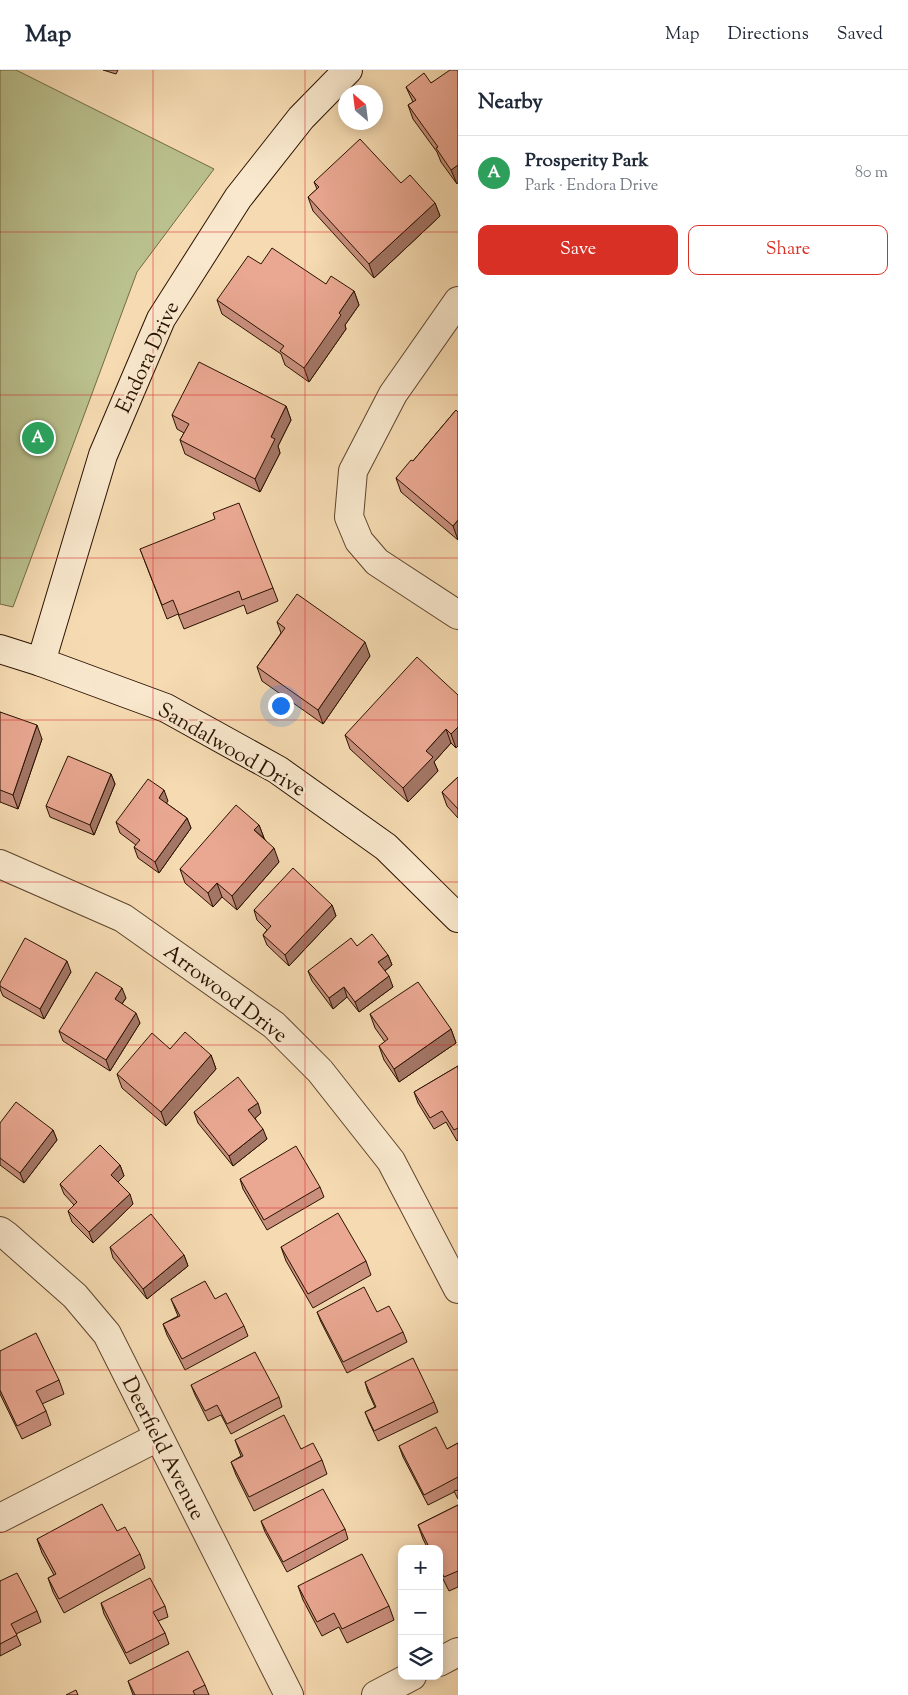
<!DOCTYPE html>
<html lang="en">
<head>
<meta charset="utf-8">
<style>
  :root { --surface:#fff; --page:#f2f2f3; --text:#1f2937; --muted:#747a83; --line:#e0e1e3; --accent:#d93025 }
  body { margin:0; font-family:"Sorts Mill Goudy",serif; background:var(--page); color:var(--text) }
  .controls { position:absolute; right:15px; bottom:15px; display:grid; overflow:hidden; border-radius:10px; box-shadow:0 2px 12px #0003 }
  .controls button { width:45px; height:45px; display:grid; place-items:center; padding:0; border:0; border-bottom:1px solid var(--line); background:var(--surface); color:var(--text); font:25px sans-serif }
  .compass { position:absolute; left:338px; top:15px; width:45px; height:45px; border-radius:50%; background:var(--surface); box-shadow:0 2px 12px #0003; rotate:332deg }
  .you { position:absolute; left:280px; top:635px; width:18px; height:18px; margin:-12px; border:4px solid #fff; border-radius:50%; background:#1a73e8; box-shadow:0 0 0 8px #1a73e833 }
  .badge { display:grid; place-items:center; width:32px; height:32px; border-radius:50%; background:var(--accent); color:#fff; font-size:16px; font-weight:700 }
  .pin { position:absolute; translate:-50% -50%; border:2px solid #fff; box-shadow:0 1px 5px #0006 }
  .list { margin:0; padding:0; list-style:none }
  h2 { display:flex; justify-content:space-between; align-items:center; height:65px; margin:0; padding:0 20px; font-size:21px }
  h2 small { font-size:16px; font-weight:400; color:var(--muted) }
  .list li { display:grid; grid-template-columns:32px 1fr auto; gap:15px; align-items:center; box-sizing:border-box; height:75px; padding:0 20px; border-top:1px solid var(--line) }
  .list b { display:block; font-size:19px; white-space:nowrap }
  .list p { margin:0; font-size:16px; white-space:nowrap; color:var(--muted) }
  .list em { font-size:16px; font-style:normal; color:var(--muted) }
  .actions { display:flex; gap:10px; padding:15px 20px }
  .actions a { flex:1; padding:11px 0; border:1px solid var(--accent); border-radius:10px; text-align:center; font-size:18px; color:var(--accent) }
  .actions .main { background:var(--accent); color:#fff }
  .icon { flex:none; width:28px; height:28px; fill:none; stroke:currentColor; stroke-width:2; stroke-linecap:round; stroke-linejoin:round }
  .map { position:relative; flex:none; width:458px; height:1625px; overflow:hidden }
  header { display:flex; align-items:center; gap:30px; box-sizing:border-box; height:70px; padding:0 25px; background:var(--surface); border-bottom:1px solid var(--line) }
  header strong { font-size:24px }
  nav { display:flex; gap:28px; margin-inline-start:auto; font-size:18px }
  main { display:flex }
  aside { flex:1; background:var(--surface) }
  .map>svg:first-child { display:block }
  .green { fill:#bac18e; stroke:#726a47 }
  .lines { fill:none; stroke-linecap:round; stroke-linejoin:round }
  .street-casing { stroke:#5c442c; stroke-width:30 }
  .secondary-casing { stroke:#291200; stroke-width:30 }
  .street { stroke:#f9e8cd; stroke-width:28 }
  .secondary { stroke:#f9e8cd; stroke-width:28 }
  .wall { fill:#c9907e; stroke:#291200 }
  .shaded-wall { fill:#a47666; stroke:#291200 }
  .building { fill:#eaa892; stroke:#291200 }
  .grid { fill:none; stroke:#d62828; stroke-width:1; stroke-opacity:0.55 }
  .labels { text-anchor:middle; stroke-width:4.5; stroke-linejoin:round; paint-order:stroke }
  .street-label { font-size:21px; fill:#291200; stroke:#f9e8cd }
</style>
</head>
<body>
<header>
<strong>Map</strong>
<nav><a>Map</a><a>Directions</a><a>Saved</a></nav>
</header>
<main>
<div class="map">
<svg width="458" height="1625" viewBox="0 0 458 1625">
  <rect width="100%" height="100%" fill="#f6dbb2"/>
  <filter id="stains"><feTurbulence type="fractalNoise" baseFrequency=".004" numOctaves="4"/><feColorMatrix values="0 0 0 0 .2 0 0 0 0 .09 0 0 0 0 .02 0 0 0 .5 -.17"/></filter>
  <radialGradient id="worn" r=".72"><stop offset=".6" stop-color="#630" stop-opacity="0"/><stop offset="1" stop-color="#630" stop-opacity=".3"/></radialGradient>
  <polygon class="green" points="0,0 16,0 214,99 137,202 13,537 0,534"/>
  <g class="lines">
    <g class="street-casing">
      <g id="street">
        <polyline points="458,231 393,324 353,401 349,447 359,471 377,492 458,545"/>
        <polyline points="0,794 123,848 274,955 320,1001 391,1091 458,1219"/>
        <polyline points="0,1161 7,1166 75,1226 107,1264 289,1625"/>
        <polyline points="0,1448 158,1367"/>
        <polyline points="439,1592 458,1582"/>
        <polyline points="376,1625 412,1606"/>
      </g>
    </g>
    <g class="secondary-casing">
      <g id="secondary">
        <polyline points="0,579 41,592 166,638 278,700 386,777 458,848"/>
        <polyline points="41,592 103,385 161,249 238,128 301,48 348,0"/>
      </g>
    </g>
    <use href="#street" class="street"/>
    <use href="#secondary" class="secondary"/>
  </g>
  <g class="wall">
    <polygon points="103,0 118,0 116,4"/>
    <polygon points="458,0 458,113 457,114 441,92 437,82 413,49 408,35 413,32 406,17 431,13"/>
    <polygon points="314,112 401,113 435,133 440,146 374,208 313,141 308,127 317,119"/>
    <polygon points="261,194 326,214 354,221 359,235 345,255 346,259 309,312 285,295 281,284 222,244 217,230"/>
    <polygon points="286,336 291,350 278,376 280,383 260,422 185,384 180,370 184,363 177,359 172,345"/>
    <polygon points="456,340 458,470 401,422 396,408 413,391"/>
    <polygon points="140,479 273,518 278,531 247,544 244,535 184,559 178,544 167,549"/>
    <polygon points="277,552 370,586 323,654 262,611 257,597 281,563"/>
    <polygon points="458,625 458,676 456,678 451,673 434,692 438,701 408,732 350,679 345,665"/>
    <polygon points="0,642 42,669 18,739 0,732"/>
    <polygon points="111,704 115,714 94,765 50,747 46,736"/>
    <polygon points="458,707 458,748 447,736 442,722"/>
    <polygon points="168,731 166,733 187,748 191,758 159,803 138,788 134,777 136,775 120,763 116,752"/>
    <polygon points="259,755 264,768 279,792 237,840 222,827 213,837 185,813 180,799"/>
    <polygon points="332,835 336,846 289,896 267,875 263,865 267,860 257,850 254,840"/>
    <polygon points="357,876 388,885 392,895 385,901 393,917 359,942 347,927 333,939 312,911 308,901"/>
    <polygon points="71,902 44,949 3,926 0,919 0,913"/>
    <polygon points="126,928 122,934 140,953 110,1001 63,971 59,961"/>
    <polygon points="370,944 451,959 456,973 399,1012 384,990 379,976 385,972 375,958"/>
    <polygon points="170,979 211,985 216,999 166,1056 122,1018 117,1004"/>
    <polygon points="458,996 458,1070 457,1071 446,1052 434,1059 418,1033 414,1022"/>
    <polygon points="194,1042 261,1043 255,1048 267,1069 233,1096 198,1053"/>
    <polygon points="0,1053 53,1060 57,1070 24,1113 0,1095"/>
    <polygon points="120,1095 124,1106 118,1112 133,1134 93,1173 72,1152 68,1141 74,1135 64,1124 60,1114"/>
    <polygon points="240,1109 320,1117 324,1127 267,1160 243,1119"/>
    <polygon points="110,1177 184,1185 188,1196 147,1229 113,1188"/>
    <polygon points="281,1177 366,1191 371,1205 313,1238 286,1191"/>
    <polygon points="171,1229 215,1229 244,1256 248,1266 185,1300 167,1265 163,1254 178,1246"/>
    <polygon points="317,1242 377,1242 403,1262 407,1272 347,1303 321,1252"/>
    <polygon points="0,1281 59,1310 64,1324 42,1334 46,1341 51,1355 22,1369 0,1324"/>
    <polygon points="365,1312 434,1332 438,1342 378,1371 369,1352 365,1342 375,1337 368,1322"/>
    <polygon points="191,1315 279,1327 282,1337 231,1364 221,1345 208,1351 195,1325"/>
    <polygon points="235,1370 301,1379 322,1390 327,1404 254,1441 236,1405 231,1392 241,1386"/>
    <polygon points="458,1373 458,1420 428,1435 403,1387 399,1376 447,1379"/>
    <polygon points="458,1435 458,1517 449,1521 439,1501 439,1479 428,1479 423,1469 418,1455"/>
    <polygon points="261,1451 345,1459 348,1469 287,1502 265,1462"/>
    <polygon points="117,1461 140,1484 145,1498 64,1543 53,1522 48,1508 54,1505 42,1483 37,1469"/>
    <polygon points="0,1511 37,1541 41,1552 16,1564 21,1575 0,1586"/>
    <polygon points="298,1516 389,1536 394,1550 347,1573 339,1557 322,1566 303,1530"/>
    <polygon points="101,1533 165,1536 168,1547 158,1551 165,1563 169,1574 130,1594 104,1544"/>
    <polygon points="128,1611 205,1615 209,1625 133,1625"/>
  </g>
  <g class="shaded-wall">
    <polygon points="458,95 458,113 457,114 451,100"/>
    <polygon points="435,133 440,146 374,208 369,194"/>
    <polygon points="354,221 359,235 345,255 346,259 309,312 304,298 339,243"/>
    <polygon points="286,336 291,350 278,376 280,383 260,422 255,409 271,367"/>
    <polygon points="458,450 458,470 453,456"/>
    <polygon points="365,572 370,586 323,654 318,640"/>
    <polygon points="37,655 42,669 18,739 13,725"/>
    <polygon points="458,657 458,676 456,678 451,664"/>
    <polygon points="446,659 451,673 434,692 438,701 408,732 403,718 426,681"/>
    <polygon points="111,704 115,714 94,765 90,755"/>
    <polygon points="164,720 168,731 163,738 159,728"/>
    <polygon points="187,748 191,758 159,803 155,792"/>
    <polygon points="259,755 264,768 254,760"/>
    <polygon points="274,778 279,792 237,840 232,826"/>
    <polygon points="217,813 222,827 213,837 208,823"/>
    <polygon points="332,835 336,846 289,896 285,885"/>
    <polygon points="388,885 392,895 382,903 378,892"/>
    <polygon points="67,891 71,902 44,949 40,939"/>
    <polygon points="389,906 393,917 359,942 355,932"/>
    <polygon points="344,917 347,927 333,939 329,928"/>
    <polygon points="122,918 126,928 118,939 115,929"/>
    <polygon points="136,943 140,953 110,1001 106,990"/>
    <polygon points="451,959 456,973 399,1012 394,999"/>
    <polygon points="211,985 216,999 166,1056 161,1042"/>
    <polygon points="258,1033 261,1043 252,1051 248,1040"/>
    <polygon points="263,1059 267,1069 233,1096 229,1086"/>
    <polygon points="53,1060 57,1070 24,1113 20,1103"/>
    <polygon points="120,1095 124,1106 115,1115 111,1105"/>
    <polygon points="130,1124 133,1134 93,1173 89,1162"/>
    <polygon points="184,1185 188,1196 147,1229 143,1219"/>
  </g>
  <g class="building">
    <polygon points="450,0 458,0 458,95 451,100 436,78 438,77 408,35 416,30 406,17 424,3 431,13"/>
    <polygon points="360,69 401,113 410,105 435,133 369,194 308,127 319,117 314,112"/>
    <polygon points="272,178 326,214 331,206 354,221 339,243 341,245 304,298 280,281 284,276 217,230 248,186 261,194"/>
    <polygon points="199,292 286,336 271,367 275,369 255,409 180,370 189,354 172,345"/>
    <polygon points="456,340 458,342 458,450 453,456 396,408 411,390 413,391"/>
    <polygon points="239,433 273,518 242,530 239,521 179,545 173,530 162,535 140,479 215,449 213,443"/>
    <polygon points="297,524 365,572 318,640 257,597 285,558 277,552"/>
    <polygon points="417,587 458,625 458,657 451,664 446,659 426,681 433,687 403,718 345,665"/>
    <polygon points="0,642 37,655 13,725 0,720"/>
    <polygon points="68,686 111,704 90,755 46,736"/>
    <polygon points="458,707 458,739 442,722"/>
    <polygon points="148,709 164,720 159,728 187,748 155,792 134,777 140,770 116,752"/>
    <polygon points="236,735 259,755 254,760 274,778 232,826 217,813 208,823 180,799"/>
    <polygon points="293,798 332,835 285,885 263,865 271,856 254,840"/>
    <polygon points="372,864 388,885 378,892 389,906 355,932 344,917 329,928 308,901 351,868 357,876"/>
    <polygon points="25,868 67,891 40,939 0,916 0,913"/>
    <polygon points="96,902 122,918 115,929 136,943 106,990 59,961"/>
    <polygon points="418,912 451,959 394,999 379,976 388,969 370,944"/>
    <polygon points="185,962 211,985 161,1042 117,1004 152,963 170,979"/>
    <polygon points="458,996 458,1058 454,1060 442,1041 430,1048 414,1022"/>
    <polygon points="238,1007 258,1033 248,1040 263,1059 229,1086 194,1042"/>
    <polygon points="16,1032 53,1060 20,1103 0,1088 0,1053"/>
    <polygon points="100,1075 120,1095 111,1105 130,1124 89,1162 68,1141 77,1132 60,1114"/>
    <polygon points="296,1076 320,1117 264,1150 240,1109"/>
    <polygon points="338,1143 366,1191 308,1224 281,1177"/>
    <polygon points="151,1144 184,1185 143,1219 110,1177"/>
    <polygon points="205,1211 215,1229 226,1223 244,1256 182,1289 163,1254 180,1246 171,1229"/>
    <polygon points="364,1217 377,1242 389,1236 403,1262 343,1292 317,1242"/>
    <polygon points="36,1263 59,1310 36,1321 46,1341 17,1356 0,1320 0,1281"/>
    <polygon points="255,1282 279,1327 227,1354 217,1335 205,1341 191,1315"/>
    <polygon points="413,1288 434,1332 374,1361 365,1342 376,1337 365,1312"/>
    <polygon points="284,1345 301,1379 313,1373 322,1390 249,1427 231,1392 243,1386 235,1370"/>
    <polygon points="436,1357 447,1379 458,1373 458,1407 424,1425 399,1376"/>
    <polygon points="323,1419 345,1459 283,1492 261,1451"/>
    <polygon points="458,1420 458,1429 454,1421"/>
    <polygon points="102,1434 117,1461 125,1457 140,1484 59,1529 48,1508 56,1504 37,1469"/>
    <polygon points="458,1435 458,1501 444,1507 439,1497 439,1479 430,1479 418,1455"/>
    <polygon points="362,1484 389,1536 342,1559 334,1543 317,1552 298,1516"/>
    <polygon points="17,1503 37,1541 11,1554 17,1565 0,1574 0,1511"/>
    <polygon points="150,1508 165,1536 153,1542 165,1563 126,1583 101,1533"/>
    <polygon points="188,1581 205,1615 193,1621 195,1625 135,1625 128,1611"/>
    <polygon points="76,1620 78,1625 66,1625"/>
  </g>
  <path class="grid" d="M 153,0 L 153,1625M 305,0 L 305,1625M 0,162 L 458,162M 0,325 L 458,325M 0,488 L 458,488M 0,650 L 458,650M 0,812 L 458,812M 0,975 L 458,975M 0,1138 L 458,1138M 0,1300 L 458,1300M 0,1462 L 458,1462"/>
  <g class="labels">
    <g class="street-label">
      <text transform="translate(147 287) rotate(-65)" y="7">Endora Drive</text>
      <text transform="translate(232 679) rotate(30)" y="7">Sandalwood Drive</text>
      <text transform="translate(226 923) rotate(37)" y="7">Arrowood Drive</text>
      <text transform="translate(164 1378) rotate(63)" y="7">Deerfield Avenue</text>
    </g>
  </g>
  <rect width="100%" height="100%" filter="url(#stains)"/>
  <rect width="100%" height="100%" fill="url(#worn)"/>
</svg>
<div class="controls">
<button>+</button>
<button>−</button>
<button><svg class="icon" aria-label="layers" viewBox="0 0 24 24"><path d="M12 4l9 5-9 5-9-5zM3 14l9 5 9-5"/></svg></button>
</div>
<svg class="compass" viewBox="-18 -18 36 36"><path d="M0-13l5 13h-10z" fill="#e53935"/><path d="M0 13l5-13h-10z" fill="#747a83"/></svg>
<div class="you"></div>
<div class="pin badge" style="left:38px;top:368px;background:#2e9e5b">A</div>
</div>
<aside>
<h2>Nearby<small></small></h2>
<ul class="list">
<li><span class="badge" style="background:#2e9e5b">A</span><div><b>Prosperity Park</b><p>Park · Endora Drive</p></div><em>80 m</em></li>
</ul>
<div class="actions"><a class="main">Save</a><a>Share</a></div>
</aside>
</main>
</body>
</html>
